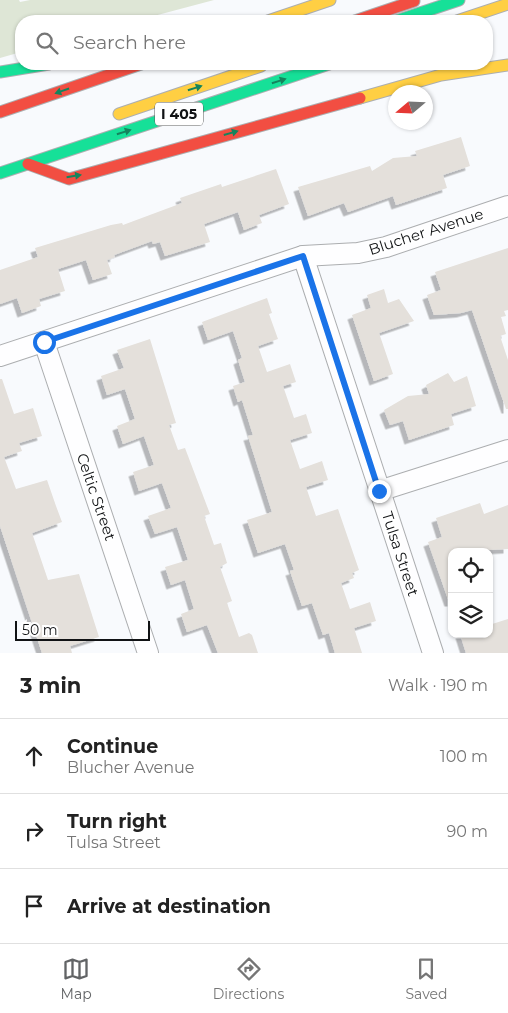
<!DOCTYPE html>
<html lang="en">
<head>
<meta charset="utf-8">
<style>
  :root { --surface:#fff; --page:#f6f6f6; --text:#222; --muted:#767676; --line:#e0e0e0; --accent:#626466 }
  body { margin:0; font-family:Montserrat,sans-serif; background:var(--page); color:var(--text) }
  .controls { position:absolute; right:15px; bottom:15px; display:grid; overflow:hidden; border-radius:10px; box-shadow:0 1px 4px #0004 }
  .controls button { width:45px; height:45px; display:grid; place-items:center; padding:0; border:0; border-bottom:1px solid var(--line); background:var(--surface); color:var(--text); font:25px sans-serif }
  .compass { position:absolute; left:388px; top:85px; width:45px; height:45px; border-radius:50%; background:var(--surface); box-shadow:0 1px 4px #0004; rotate:251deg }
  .scale { position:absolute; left:15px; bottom:12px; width:135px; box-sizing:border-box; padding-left:5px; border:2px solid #111315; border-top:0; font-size:14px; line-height:18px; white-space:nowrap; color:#111315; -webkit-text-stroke:4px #fff; paint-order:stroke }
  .stop { position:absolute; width:15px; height:15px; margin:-11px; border:4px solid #1a73e8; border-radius:50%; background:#fff }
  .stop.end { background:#1a73e8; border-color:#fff; box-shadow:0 1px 5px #0008 }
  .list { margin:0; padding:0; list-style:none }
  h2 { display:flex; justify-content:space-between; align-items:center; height:65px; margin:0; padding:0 20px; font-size:21px }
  h2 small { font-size:16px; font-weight:400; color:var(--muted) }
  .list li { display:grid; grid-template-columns:32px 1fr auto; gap:15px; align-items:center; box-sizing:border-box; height:75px; padding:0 20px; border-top:1px solid var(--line) }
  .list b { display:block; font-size:19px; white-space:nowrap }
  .list p { margin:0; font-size:16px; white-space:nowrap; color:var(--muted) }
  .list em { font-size:16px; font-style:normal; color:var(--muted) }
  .icon { flex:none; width:28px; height:28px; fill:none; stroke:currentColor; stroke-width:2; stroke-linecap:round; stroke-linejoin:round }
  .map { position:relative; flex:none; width:508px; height:653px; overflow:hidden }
  .search { position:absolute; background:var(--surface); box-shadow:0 1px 4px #0004; left:15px; right:15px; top:15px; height:55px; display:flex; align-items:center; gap:12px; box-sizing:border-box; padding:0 18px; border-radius:20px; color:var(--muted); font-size:19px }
  .sheet { height:290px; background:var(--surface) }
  nav { display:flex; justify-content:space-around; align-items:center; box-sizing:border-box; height:70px; border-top:1px solid var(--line); background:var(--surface); font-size:14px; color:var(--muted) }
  nav a { display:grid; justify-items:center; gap:2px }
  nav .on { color:var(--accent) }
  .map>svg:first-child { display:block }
  .green { fill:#dee6d6 }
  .building { fill:#e4e0db; filter:url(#shadow) }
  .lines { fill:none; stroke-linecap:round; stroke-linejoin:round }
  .street-casing { stroke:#acaeb0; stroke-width:22 }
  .fast-casing { stroke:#acaeb0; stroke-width:13 }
  .slow-casing { stroke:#acaeb0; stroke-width:13 }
  .jam-casing { stroke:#acaeb0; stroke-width:13 }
  .street { stroke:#fefeff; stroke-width:20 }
  .fast { stroke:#16e098; stroke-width:11 }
  .slow { stroke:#ffcf43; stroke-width:11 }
  .jam { stroke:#f24e42; stroke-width:11 }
  .oneway { fill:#14845d }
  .route { stroke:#1a73e8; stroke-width:6 }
  .labels { text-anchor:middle; stroke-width:4; stroke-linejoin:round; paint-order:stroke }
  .shield { fill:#fff; stroke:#585a5b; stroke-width:1 }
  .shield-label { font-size:14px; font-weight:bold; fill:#111315 }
  .street-label { font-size:15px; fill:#111315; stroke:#fff }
</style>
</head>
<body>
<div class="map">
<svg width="508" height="653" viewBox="0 0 508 653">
  <defs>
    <filter id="shadow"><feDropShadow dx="-4.5" dy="4.5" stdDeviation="0" flood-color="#0004"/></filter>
  </defs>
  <rect width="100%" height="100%" fill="#f8fafd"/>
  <polygon class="green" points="0,0 19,0 20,2 30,0 214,0 135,21 21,21 21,52 0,58"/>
  <g class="building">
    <polygon points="461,137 470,166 443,175 447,188 396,205 393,196 348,212 344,203 308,216 298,187 370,166 372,171 393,158 417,156 415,151"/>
    <polygon points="276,169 289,204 259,215 262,223 244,230 238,212 204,224 210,242 165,256 160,242 153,244 152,241 114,255 115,257 107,260 112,274 93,280 86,260 58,269 65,291 39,299 41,306 22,313 17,298 0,304 0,270 38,257 35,248 111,225 122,223 123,225 182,203 180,198 221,184 222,187"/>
    <polygon points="508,248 508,310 504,311 506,316 501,317 506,334 500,336 508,360 508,409 506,409 472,310 461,313 434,315 427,295 441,290 435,272"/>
    <polygon points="384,289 388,303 399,299 414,321 379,333 393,374 374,381 352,315 371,308 367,295"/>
    <polygon points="267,298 272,313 269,314 278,339 258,346 267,372 290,364 296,382 283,386 294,418 306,414 312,433 290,440 300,469 322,461 328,480 306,487 316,516 338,509 359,570 352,573 354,578 341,583 350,609 370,602 376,621 354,628 362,653 335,653 329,633 323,635 312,603 302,606 290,571 294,570 285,544 258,553 247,520 272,512 248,436 253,435 242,400 238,402 233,386 245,382 238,360 242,358 233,331 208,340 202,322"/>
    <polygon points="150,339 176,423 169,425 178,450 185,448 210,514 204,516 214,545 221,543 227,563 220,567 232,601 227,603 239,637 249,633 252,635 258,653 218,653 207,625 187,632 181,614 194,609 185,580 171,585 165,567 188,560 177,527 155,534 148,516 171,508 162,483 139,491 133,472 154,465 144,436 123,444 117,426 135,419 125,389 107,395 101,376 124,368 117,350"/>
    <polygon points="448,373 454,382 467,376 476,406 451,414 454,425 409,440 403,421 390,425 384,410 408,396 429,394 426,385"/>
    <polygon points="0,379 2,379 14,414 33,408 42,436 19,443 22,451 4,457 16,489 47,480 56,506 62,522 32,533 48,580 79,574 99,637 70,646 72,653 42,653 0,526"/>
    <polygon points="480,503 484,514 508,505 508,549 452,552 452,602 449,602 428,542 442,537 436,518"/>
    <polygon points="508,619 508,653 466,653 460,634 489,634 489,625"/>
  </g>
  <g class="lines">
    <g class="street-casing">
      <g id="street">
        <polyline points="303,256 433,653"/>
        <polyline points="44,342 148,653"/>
        <polyline points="0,356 303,256 358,253 386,247 508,206"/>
        <polyline points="379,491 508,450"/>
      </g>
    </g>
    <g class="fast-casing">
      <g id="fast">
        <polyline points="396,21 459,0"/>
        <polyline points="0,72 49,64"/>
        <polyline points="0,173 329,64"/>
      </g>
    </g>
    <g class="slow-casing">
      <g id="slow">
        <polyline points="268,21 330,0"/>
        <polyline points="457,21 508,4"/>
        <polyline points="360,98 441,75 508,65"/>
        <polyline points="119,114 261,66"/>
      </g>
    </g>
    <g class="jam-casing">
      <g id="jam">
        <polyline points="355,21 414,1"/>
        <polyline points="0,112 141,64"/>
        <polyline points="28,164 69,179 360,98"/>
      </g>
    </g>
    <use href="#street" class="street"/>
    <use href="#fast" class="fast"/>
    <use href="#slow" class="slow"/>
    <use href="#jam" class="jam"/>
  </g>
  <defs><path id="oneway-solid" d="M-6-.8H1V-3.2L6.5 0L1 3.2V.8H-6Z" transform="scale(1.25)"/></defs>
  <g class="oneway">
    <use href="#oneway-solid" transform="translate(279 81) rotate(-18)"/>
    <use href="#oneway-solid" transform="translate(195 88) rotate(-18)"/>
    <use href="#oneway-solid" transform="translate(62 91) rotate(161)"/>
    <use href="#oneway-solid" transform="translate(124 132) rotate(-18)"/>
    <use href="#oneway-solid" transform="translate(231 133) rotate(-16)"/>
    <use href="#oneway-solid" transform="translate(74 176) rotate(-9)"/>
  </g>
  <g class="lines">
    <polyline class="route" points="44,342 303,256 379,491"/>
  </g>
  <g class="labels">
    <rect class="shield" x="155" y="102.5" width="48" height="23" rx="4"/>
    <g class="shield-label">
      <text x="179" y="119">I 405</text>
    </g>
    <g class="street-label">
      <text transform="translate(426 232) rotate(-18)" y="5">Blucher Avenue</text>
      <text transform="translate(96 497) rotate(71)" y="5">Celtic Street</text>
      <text transform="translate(400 554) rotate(72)" y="5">Tulsa Street</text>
    </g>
  </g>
</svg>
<div class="controls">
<button><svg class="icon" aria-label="locate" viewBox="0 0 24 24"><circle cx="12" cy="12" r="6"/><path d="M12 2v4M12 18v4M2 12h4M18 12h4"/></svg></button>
<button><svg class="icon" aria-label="layers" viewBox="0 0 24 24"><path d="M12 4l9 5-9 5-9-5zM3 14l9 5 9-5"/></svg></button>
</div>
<svg class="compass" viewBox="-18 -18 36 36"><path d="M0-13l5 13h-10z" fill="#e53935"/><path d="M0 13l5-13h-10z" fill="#767676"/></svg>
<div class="scale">50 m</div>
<div class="stop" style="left:44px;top:342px"></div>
<div class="stop end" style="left:379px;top:491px"></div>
<div class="search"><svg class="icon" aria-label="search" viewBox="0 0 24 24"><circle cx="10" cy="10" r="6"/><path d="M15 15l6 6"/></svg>Search here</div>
</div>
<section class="sheet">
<h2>3 min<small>Walk · 190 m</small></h2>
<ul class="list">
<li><svg class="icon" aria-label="ahead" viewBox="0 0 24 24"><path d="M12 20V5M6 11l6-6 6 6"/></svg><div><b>Continue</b><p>Blucher Avenue</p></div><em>100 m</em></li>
<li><svg class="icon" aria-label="right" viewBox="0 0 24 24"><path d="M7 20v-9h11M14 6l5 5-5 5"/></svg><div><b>Turn right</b><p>Tulsa Street</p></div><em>90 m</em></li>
<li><svg class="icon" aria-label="arrive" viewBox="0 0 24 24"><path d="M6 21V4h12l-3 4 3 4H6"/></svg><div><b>Arrive at destination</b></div></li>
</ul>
</section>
<nav>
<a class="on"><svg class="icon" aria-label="map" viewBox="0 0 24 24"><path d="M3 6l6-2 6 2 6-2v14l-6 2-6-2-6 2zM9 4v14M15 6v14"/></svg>Map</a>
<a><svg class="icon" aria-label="directions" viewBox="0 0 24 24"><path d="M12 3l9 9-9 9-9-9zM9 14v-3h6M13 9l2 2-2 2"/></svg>Directions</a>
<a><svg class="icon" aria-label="saved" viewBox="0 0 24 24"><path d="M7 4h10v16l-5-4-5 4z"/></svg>Saved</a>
</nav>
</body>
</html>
